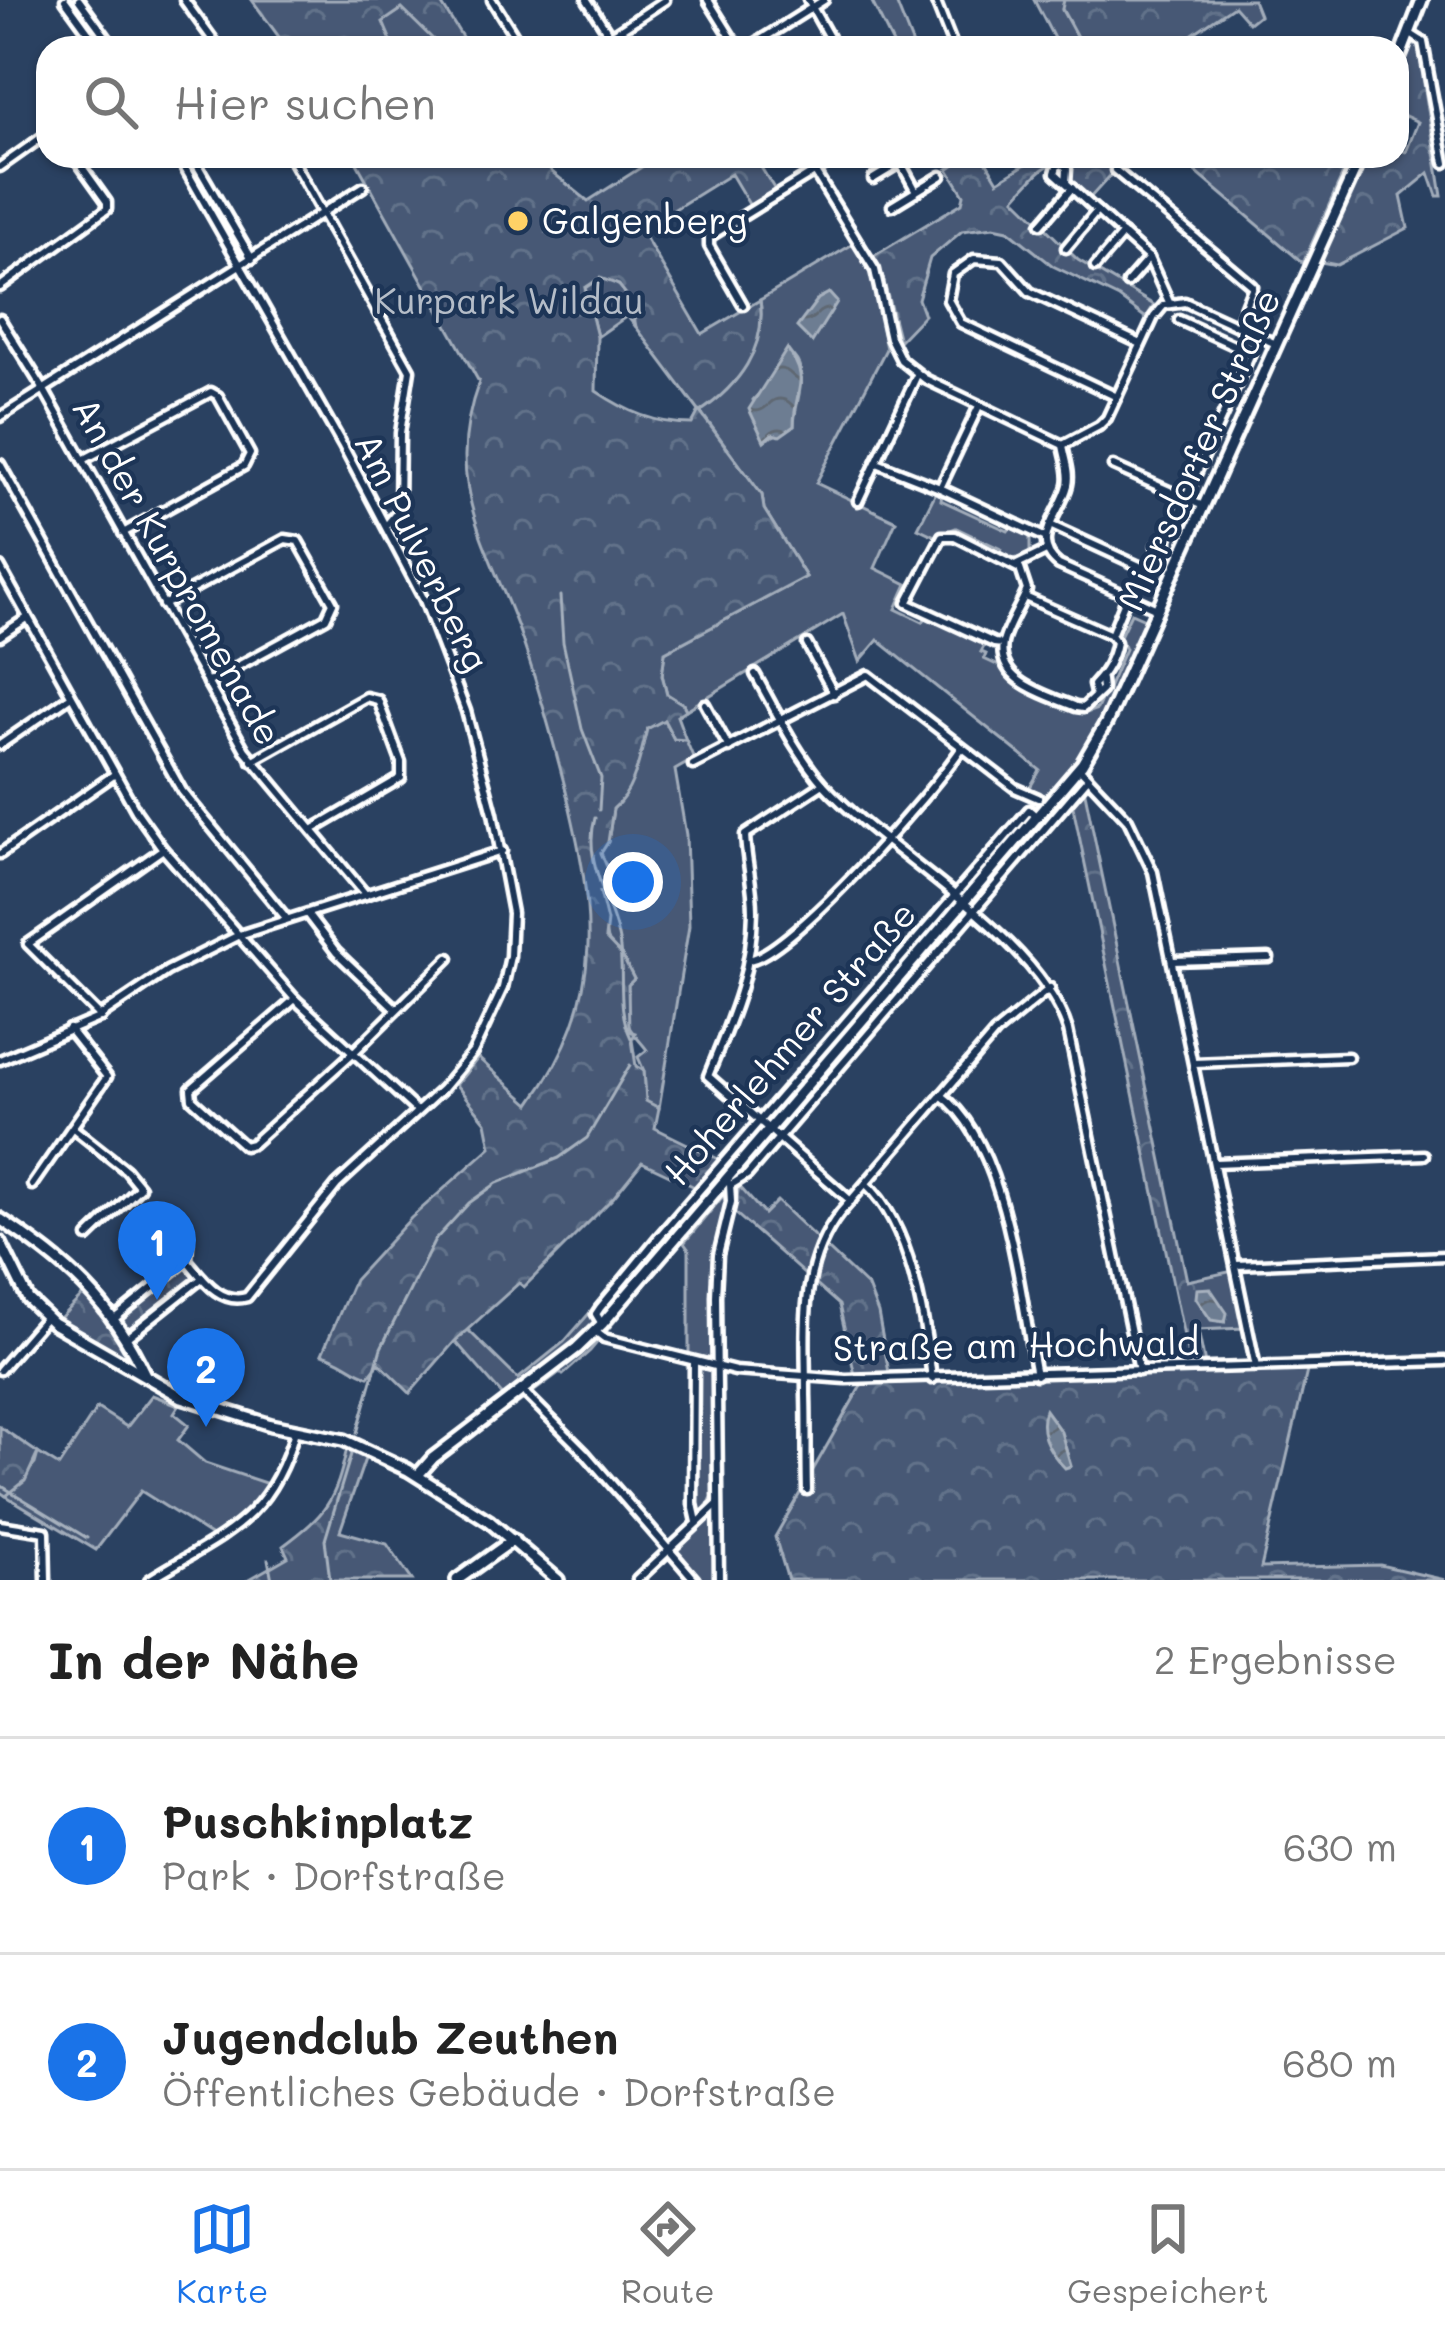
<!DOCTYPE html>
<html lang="de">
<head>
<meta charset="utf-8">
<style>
  :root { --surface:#fff; --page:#f2f2f2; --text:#222; --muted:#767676; --line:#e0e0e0; --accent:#1a73e8 }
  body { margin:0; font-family:Mali,sans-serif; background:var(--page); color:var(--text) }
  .you { position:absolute; left:633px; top:882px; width:42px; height:42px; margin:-30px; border:9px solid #fff; border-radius:50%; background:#1a73e8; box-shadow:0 0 0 18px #1a73e833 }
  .badge { display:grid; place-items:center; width:78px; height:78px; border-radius:50%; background:var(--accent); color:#fff; font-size:39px; font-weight:700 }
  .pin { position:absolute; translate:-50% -99px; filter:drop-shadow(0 3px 6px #0008) }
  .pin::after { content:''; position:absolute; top:63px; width:42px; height:36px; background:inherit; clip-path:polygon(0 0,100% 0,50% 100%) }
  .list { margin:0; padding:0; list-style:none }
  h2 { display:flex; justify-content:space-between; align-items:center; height:156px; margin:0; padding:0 48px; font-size:51px }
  h2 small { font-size:39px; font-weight:400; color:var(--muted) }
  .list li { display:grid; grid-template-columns:78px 1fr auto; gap:36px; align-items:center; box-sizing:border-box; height:216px; padding:0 48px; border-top:3px solid var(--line) }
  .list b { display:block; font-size:45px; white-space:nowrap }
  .list p { margin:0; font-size:39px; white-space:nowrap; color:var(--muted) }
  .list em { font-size:39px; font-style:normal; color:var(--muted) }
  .icon { flex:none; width:66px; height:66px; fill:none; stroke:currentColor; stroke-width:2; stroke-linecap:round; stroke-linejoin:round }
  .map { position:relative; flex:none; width:1445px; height:1580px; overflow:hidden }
  .search { position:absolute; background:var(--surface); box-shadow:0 3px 9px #0004; left:36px; right:36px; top:36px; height:132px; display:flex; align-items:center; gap:30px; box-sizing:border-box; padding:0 42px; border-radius:36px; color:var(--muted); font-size:45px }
  .sheet { height:588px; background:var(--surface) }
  nav { display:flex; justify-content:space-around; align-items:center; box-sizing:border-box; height:168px; border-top:3px solid var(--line); background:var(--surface); font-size:33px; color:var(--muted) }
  nav a { display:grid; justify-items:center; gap:6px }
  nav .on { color:var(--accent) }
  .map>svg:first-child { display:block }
  .grass { fill:#465975; stroke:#a2acba; stroke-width:3; fill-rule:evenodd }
  .forest { fill:url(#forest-crowns); stroke:#a2acba; stroke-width:3; fill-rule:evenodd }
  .water { fill:url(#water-waves); stroke:#a7b1be; stroke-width:3 }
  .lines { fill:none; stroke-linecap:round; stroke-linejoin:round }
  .stream { stroke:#a7b1be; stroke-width:3 }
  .street-casing { stroke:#fff; stroke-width:15 }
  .secondary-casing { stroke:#fff; stroke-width:18 }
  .street { stroke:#1d3557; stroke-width:6 }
  .secondary { stroke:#1d3557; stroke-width:9 }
  .poi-dot { fill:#ffd166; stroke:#1d3557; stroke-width:4.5 }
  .labels { text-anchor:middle; stroke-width:9; stroke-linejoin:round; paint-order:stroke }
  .poi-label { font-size:36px; fill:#fff; stroke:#1d3557; text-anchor:start }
  .park-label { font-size:36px; fill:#b5bdc8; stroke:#1d3557 }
  .street-label { font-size:36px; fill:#fff; stroke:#1d3557 }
</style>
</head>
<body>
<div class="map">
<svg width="1445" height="1580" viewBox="0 0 1445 1580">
  <defs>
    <pattern id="forest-crowns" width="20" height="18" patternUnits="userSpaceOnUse" patternTransform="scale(3)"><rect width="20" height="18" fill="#465975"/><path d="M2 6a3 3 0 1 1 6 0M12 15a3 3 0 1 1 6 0" fill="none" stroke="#62728a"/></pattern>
    <pattern id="water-waves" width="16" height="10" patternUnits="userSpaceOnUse" patternTransform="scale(3)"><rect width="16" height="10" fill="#6d7d92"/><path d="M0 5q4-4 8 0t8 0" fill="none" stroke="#5e6772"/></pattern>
  </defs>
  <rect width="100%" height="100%" fill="#2a4161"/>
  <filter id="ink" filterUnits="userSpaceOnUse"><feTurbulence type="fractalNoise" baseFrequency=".00833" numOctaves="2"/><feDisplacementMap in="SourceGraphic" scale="24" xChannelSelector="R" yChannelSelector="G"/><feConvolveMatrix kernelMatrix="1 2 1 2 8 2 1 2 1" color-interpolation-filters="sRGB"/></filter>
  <g filter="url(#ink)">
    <g class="grass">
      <polygon points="871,0 895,0 914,48 895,48"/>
      <polygon points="1034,0 1064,0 1062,10 1083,48 1059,48"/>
      <polygon points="402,9 407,12 442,48 394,48 382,22"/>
      <path d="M 853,244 L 873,279 L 886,349 L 816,483 L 896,521 L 875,568 L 907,584 L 896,609 L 923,622 L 928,614 L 987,641 L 981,652 L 986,654 L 984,659 L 1001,667 L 1015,684 L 1084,714 L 1097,709 L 1101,700 L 1097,698 L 1107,691 L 1125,649 L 1120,636 L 1131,613 L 1147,620 L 1094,738 L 1072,770 L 590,1351 L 563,1375 L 560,1372 L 513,1407 L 455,1341 L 468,1330 L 518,1379 L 564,1342 L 1044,796 L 1029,789 L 1040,770 L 878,640 L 860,661 L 843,614 L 686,710 L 683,704 L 667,694 L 662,675 L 665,652 L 806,577 L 764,509 L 762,495 L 700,411 C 737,387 767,347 760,300 ZM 794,357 C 810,374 794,403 794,426 L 765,440 L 753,400 Z"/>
      <path d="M 600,278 C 629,281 629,305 636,327 L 627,316 L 597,337 L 585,287 Z"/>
      <polygon points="936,492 942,494 941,500 1008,531 1012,526 1030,535 1030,554 1012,560 1000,554 1001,549 956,528 935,536 918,528"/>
      <path d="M 664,720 L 674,739 L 686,740 L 694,759 L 675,770 L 686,835 L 689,926 L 659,1108 L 646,1102 L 644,1071 L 638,1057 L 647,1050 C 643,1044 630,1031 629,1026 C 626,1017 628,996 628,985 L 634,979 L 622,956 L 607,941 L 600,891 L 610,874 L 601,853 L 608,842 L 613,809 L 627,791 L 646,729 Z"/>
      <polygon points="1077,777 1081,779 1080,784 976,906 971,906 972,899"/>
      <polygon points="857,1033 859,1041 784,1129 777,1130 778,1123"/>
      <polygon points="728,1190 713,1275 713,1354 708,1361 689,1357 689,1250 684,1243"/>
      <polygon points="701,1367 713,1370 715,1375 715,1495 701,1513 696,1511 695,1371"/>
      <polygon points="152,1395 179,1405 174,1413 189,1425 178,1440 205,1463 271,1485 228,1529 212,1536 141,1491 96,1550 6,1496 35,1464 38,1453 59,1466 97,1408 127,1427"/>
      <polygon points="710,1514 716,1517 716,1580 699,1580 675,1548"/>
    </g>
    <g class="forest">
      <polygon points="252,0 439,0 469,48 442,48 402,9 383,22 394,48 287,48"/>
      <polygon points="1064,0 1253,0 1259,15 1249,23 1234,6 1172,48 1083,48 1062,9"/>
      <polygon points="1411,44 1418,46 1442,196 1437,196 1429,173 1401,196 1408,228 1337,265 1321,262 1367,156 1397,156 1397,149 1406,152 1418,122 1405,116 1402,121 1397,118 1397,81"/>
      <path d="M 353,156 L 542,156 L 552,172 L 588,201 L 659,156 L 754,156 L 775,190 L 750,206 L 731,174 L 641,230 L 702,334 L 760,300 C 767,349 738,386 700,412 L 762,495 L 764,509 L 806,577 L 665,652 L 662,675 L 667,694 L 683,704 L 686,710 L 677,716 L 686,740 L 674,739 L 664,720 L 647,729 C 640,756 635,791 613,809 L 608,842 L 601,853 L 610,874 L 609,890 L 600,892 L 607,921 L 605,938 L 622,956 L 634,979 L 628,985 L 629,1031 L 635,1033 L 632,1040 L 636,1066 L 644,1071 L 646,1101 L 659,1108 L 655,1128 L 722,1161 L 697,1188 L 642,1162 L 613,1198 L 524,1287 L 519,1283 L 455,1341 L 410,1393 L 379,1363 L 369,1376 C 351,1371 341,1358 322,1354 L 354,1280 L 411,1218 L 491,1147 L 486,1122 L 456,1085 L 478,1058 L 530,1104 C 609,995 594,905 564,783 C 550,729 536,677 517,625 C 483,537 443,479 479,382 ZM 600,278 L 619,285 L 631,301 L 636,327 L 699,411 L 692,424 C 655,424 627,412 596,391 L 597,337 L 585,288 Z"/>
      <path d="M 955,156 L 983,156 L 998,181 L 1039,156 L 1128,156 L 1089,199 L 1072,184 L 1067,161 C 1045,159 1029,183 1015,198 L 1078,260 L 1154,305 L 1146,318 L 1119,298 L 1053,266 L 1008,230 L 994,227 L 962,231 L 930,258 L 918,299 L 924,315 L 899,341 L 882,274 L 872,257 L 962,203 L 964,195 L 948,169 L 958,162 Z"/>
      <polygon points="1177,156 1351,156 1303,263"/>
      <polygon points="1084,788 1187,1281 1233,1271 1244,1328 1198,1330 1205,1364 1190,1365 1072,802"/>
      <polygon points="739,1186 764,1214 777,1201 868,1287 878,1313 890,1378 855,1375 839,1305 734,1212"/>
      <polygon points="185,1265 195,1281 131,1332 120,1319"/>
      <path d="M 85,1293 C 102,1310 131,1337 128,1361 L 56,1322 Z"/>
      <polygon points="1297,1369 1307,1371 1261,1568 1380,1565 1445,1580 788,1580 775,1537 862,1384"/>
      <polygon points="0,1427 38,1453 25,1481 6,1496 0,1492"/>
      <path d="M 347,1448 L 366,1456 L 340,1531 L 387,1544 L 412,1580 L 248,1580 L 288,1557 L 283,1546 C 327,1513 335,1502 347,1448 Z"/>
    </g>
    <g class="water">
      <polygon points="829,293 837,302 812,342 797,327 818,299"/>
      <path d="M 787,349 C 812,380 794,388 794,426 L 780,436 L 772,434 L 764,441 L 749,409 Z"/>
      <polygon points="1210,1288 1227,1313 1225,1322 1211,1320 1196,1298 1197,1289"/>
      <path d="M 1045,1410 L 1061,1432 L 1071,1466 L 1065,1468 C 1049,1452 1037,1432 1045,1410 Z"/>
    </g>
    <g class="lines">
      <g class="stream">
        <polyline points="560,596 563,642 582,729 601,778 599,810"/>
        <path d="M 595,818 C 583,861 609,896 618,936 C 626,970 615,1006 631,1038"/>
        <polyline points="357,1433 381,1348 435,1240 469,1203 497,1183 559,1158 587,1138 630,1065"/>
        <polyline points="0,1485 87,1538"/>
        <polyline points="268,1559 272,1580"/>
        <polyline points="330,1580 325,1540 352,1451"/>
      </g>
      <g class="street-casing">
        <g id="street">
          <polyline points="65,0 100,48"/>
          <polyline points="79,0 114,48"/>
          <polyline points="184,0 219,48"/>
          <polyline points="492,0 522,48"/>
          <polyline points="587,0 610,36"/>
          <polyline points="708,0 738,48"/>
          <polyline points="808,0 835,48"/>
          <polyline points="935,0 954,48"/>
          <polyline points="1409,33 1423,42 1445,163"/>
          <polyline points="592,48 665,0"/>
          <polyline points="748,48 824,0"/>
          <polyline points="192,156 252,259"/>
          <polyline points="290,156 410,370 400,433 399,510 386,526"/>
          <polyline points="805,156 875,270 890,338 901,360 925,379 1063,445"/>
          <polyline points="897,156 916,191"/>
          <polyline points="0,167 48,133"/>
          <polyline points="1115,170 1253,286 1237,326"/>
          <polyline points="873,179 901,162"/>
          <polyline points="1066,183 1055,173 1057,166 1063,164 1067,169 1066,183 1149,258 1169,302"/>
          <polyline points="892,206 941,176"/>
          <polyline points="1041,224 1072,188"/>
          <polyline points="1066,248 1097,211"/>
          <polyline points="1095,267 1123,234"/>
          <polyline points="1127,283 1149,258"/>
          <polyline points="0,287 107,209 107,202 74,156"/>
          <polyline points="743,305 709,246 709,237 840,156"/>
          <polyline points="0,319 44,390 245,750 366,895"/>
          <polyline points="1117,397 961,323 948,300 953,274 974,259 1002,261 1030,292 1141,344"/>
          <polyline points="979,406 940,488 1044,537"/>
          <polyline points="0,417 363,187"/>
          <polyline points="1063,445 1099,426 1107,418 1154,317 1164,305 1185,302 1276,344"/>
          <path d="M 1063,445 C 1065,458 1071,472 1068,485 C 1061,514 1028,541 1059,565 L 1157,609"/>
          <polyline points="83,460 211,392 218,396 250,454 244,466 123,533"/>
          <polyline points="877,463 940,488"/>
          <polyline points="0,464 182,791 287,919"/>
          <polyline points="1113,466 1203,506"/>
          <polyline points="858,501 917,375"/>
          <polyline points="1050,525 1146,569 1159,558 1156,546 1167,538 1251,353 1179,320"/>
          <polyline points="1159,558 1167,551 1167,538"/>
          <polyline points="1017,565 1046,551"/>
          <polyline points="0,567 136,811 163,849 295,999 417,1111"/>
          <polyline points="1025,597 1111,635"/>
          <polyline points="163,605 285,539 298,541 333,603 326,618 207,683"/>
          <polyline points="0,636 27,618"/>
          <polyline points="807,644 834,694"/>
          <path d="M 1003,644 L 994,643 L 907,603 L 942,536 L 955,536 L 1020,569 L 1027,590 C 1020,607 1007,626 1003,643 C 996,683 1048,695 1076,707 L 1083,708 L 1102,690 L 1101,680"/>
          <path d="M 755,674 C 776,711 795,752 823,784 C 892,859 1038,935 1068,1030 L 1139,1371"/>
          <path d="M 1095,693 L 1093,685 C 1104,674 1113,659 1116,642 L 1111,635 L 1127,596"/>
          <polyline points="705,704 729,748"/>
          <polyline points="0,745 71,696"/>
          <polyline points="252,761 366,697 378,700 401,762 401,778 312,830"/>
          <polyline points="693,765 868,675 1015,788 1038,798"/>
          <polyline points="1079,768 1128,820 1153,872 1256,1367"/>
          <path d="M 823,784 L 745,835 C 746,860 753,885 753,911 C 752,975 731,1019 708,1076 L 851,1201"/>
          <polyline points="0,854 115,774"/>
          <polyline points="307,914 336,952 396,1009"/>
          <path d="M 749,960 C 793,952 933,791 961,749"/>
          <polyline points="1173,961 1269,958"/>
          <polyline points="295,999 191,1089 192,1099 244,1146 252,1144 354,1052 449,958"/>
          <polyline points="101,1017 28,944 163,849"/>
          <polyline points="0,1060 96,1019 167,971 239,935 502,851"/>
          <polyline points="1194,1063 1348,1057"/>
          <path d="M 941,1095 C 1007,1142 1020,1297 1036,1375"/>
          <polyline points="73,1128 126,1170 140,1187 88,1237"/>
          <polyline points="1215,1163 1424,1155"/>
          <path d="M 866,1184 C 911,1225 925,1319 932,1379"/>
          <polyline points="32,1185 107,1077 69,1029"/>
          <polyline points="731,1185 747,1175 1088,778"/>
          <path d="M 175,1226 L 188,1243 L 187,1260 C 203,1279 220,1305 247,1297 L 337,1185 L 442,1089 L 473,1052 L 503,988 L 510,956 L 512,913 L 493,813 L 466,711 L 424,600 L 343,446 L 178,156"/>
          <polyline points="1236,1265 1445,1256"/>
          <polyline points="113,1320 187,1260"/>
          <polyline points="602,1324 596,1314 600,1308 657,1239 1029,810 1036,816"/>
          <polyline points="595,1331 604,1338 735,1371 846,1379 1445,1361"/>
          <polyline points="125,1339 202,1278"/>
          <polyline points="694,1362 693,1504 697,1522"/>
          <polyline points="0,1370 45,1318"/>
          <polyline points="522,1390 584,1452 695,1580"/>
          <path d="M 807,1490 C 806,1459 807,1427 806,1395 C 806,1331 798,1267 840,1213 L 995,1033 L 1050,988"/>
          <polyline points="0,1525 45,1532 46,1580"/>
          <path d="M 149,1580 C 223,1534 270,1522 295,1431"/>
          <polyline points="637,1580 717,1505"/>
          <polyline points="719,1580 716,1296 718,1255 731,1202 730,1184"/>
        </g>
      </g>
      <g class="secondary-casing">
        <g id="secondary">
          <polyline points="1397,64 1422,0"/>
          <path d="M 0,1219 C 67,1263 110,1300 145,1375"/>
          <polyline points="0,1242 28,1299 53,1323 182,1397 271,1425 344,1440 408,1470 489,1521 558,1580"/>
          <polyline points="418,1475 433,1458 577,1348 602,1324 1082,764 1106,723 1361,156"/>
          <polyline points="457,1580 513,1540"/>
        </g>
      </g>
      <use href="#street" class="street"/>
      <use href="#secondary" class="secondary"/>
    </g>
  </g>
  <circle class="poi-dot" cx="518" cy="221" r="12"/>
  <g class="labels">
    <g class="poi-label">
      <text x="542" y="234">Galgenberg</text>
    </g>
    <g class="park-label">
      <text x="509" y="314">Kurpark Wildau</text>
    </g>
    <g class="street-label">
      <text transform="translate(1199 450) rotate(-66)" y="13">Miersdorfer Straße</text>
      <text transform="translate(422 552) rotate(64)" y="13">Am Pulverberg</text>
      <text transform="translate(177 571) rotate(61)" y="13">An der Kurpromenade</text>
      <text transform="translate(790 1043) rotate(-49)" y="13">Hoherlehmer Straße</text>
      <text transform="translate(1016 1345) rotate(-1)" y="13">Straße am Hochwald</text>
    </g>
  </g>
</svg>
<div class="you"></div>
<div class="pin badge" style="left:157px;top:1300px">1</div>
<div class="pin badge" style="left:206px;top:1427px">2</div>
<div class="search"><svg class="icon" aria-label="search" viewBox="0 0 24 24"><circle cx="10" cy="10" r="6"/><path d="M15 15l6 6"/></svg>Hier suchen</div>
</div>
<section class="sheet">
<h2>In der Nähe<small>2 Ergebnisse</small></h2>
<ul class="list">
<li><span class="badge">1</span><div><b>Puschkinplatz</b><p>Park · Dorfstraße</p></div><em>630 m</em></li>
<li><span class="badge">2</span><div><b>Jugendclub Zeuthen</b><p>Öffentliches Gebäude · Dorfstraße</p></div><em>680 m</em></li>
</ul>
</section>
<nav>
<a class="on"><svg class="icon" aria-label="map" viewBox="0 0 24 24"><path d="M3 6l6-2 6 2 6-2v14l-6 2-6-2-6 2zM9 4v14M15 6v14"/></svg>Karte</a>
<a><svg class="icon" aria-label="directions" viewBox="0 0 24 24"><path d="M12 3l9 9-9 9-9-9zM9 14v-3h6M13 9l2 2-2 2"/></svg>Route</a>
<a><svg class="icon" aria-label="saved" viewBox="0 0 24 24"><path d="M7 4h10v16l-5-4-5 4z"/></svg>Gespeichert</a>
</nav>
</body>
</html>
